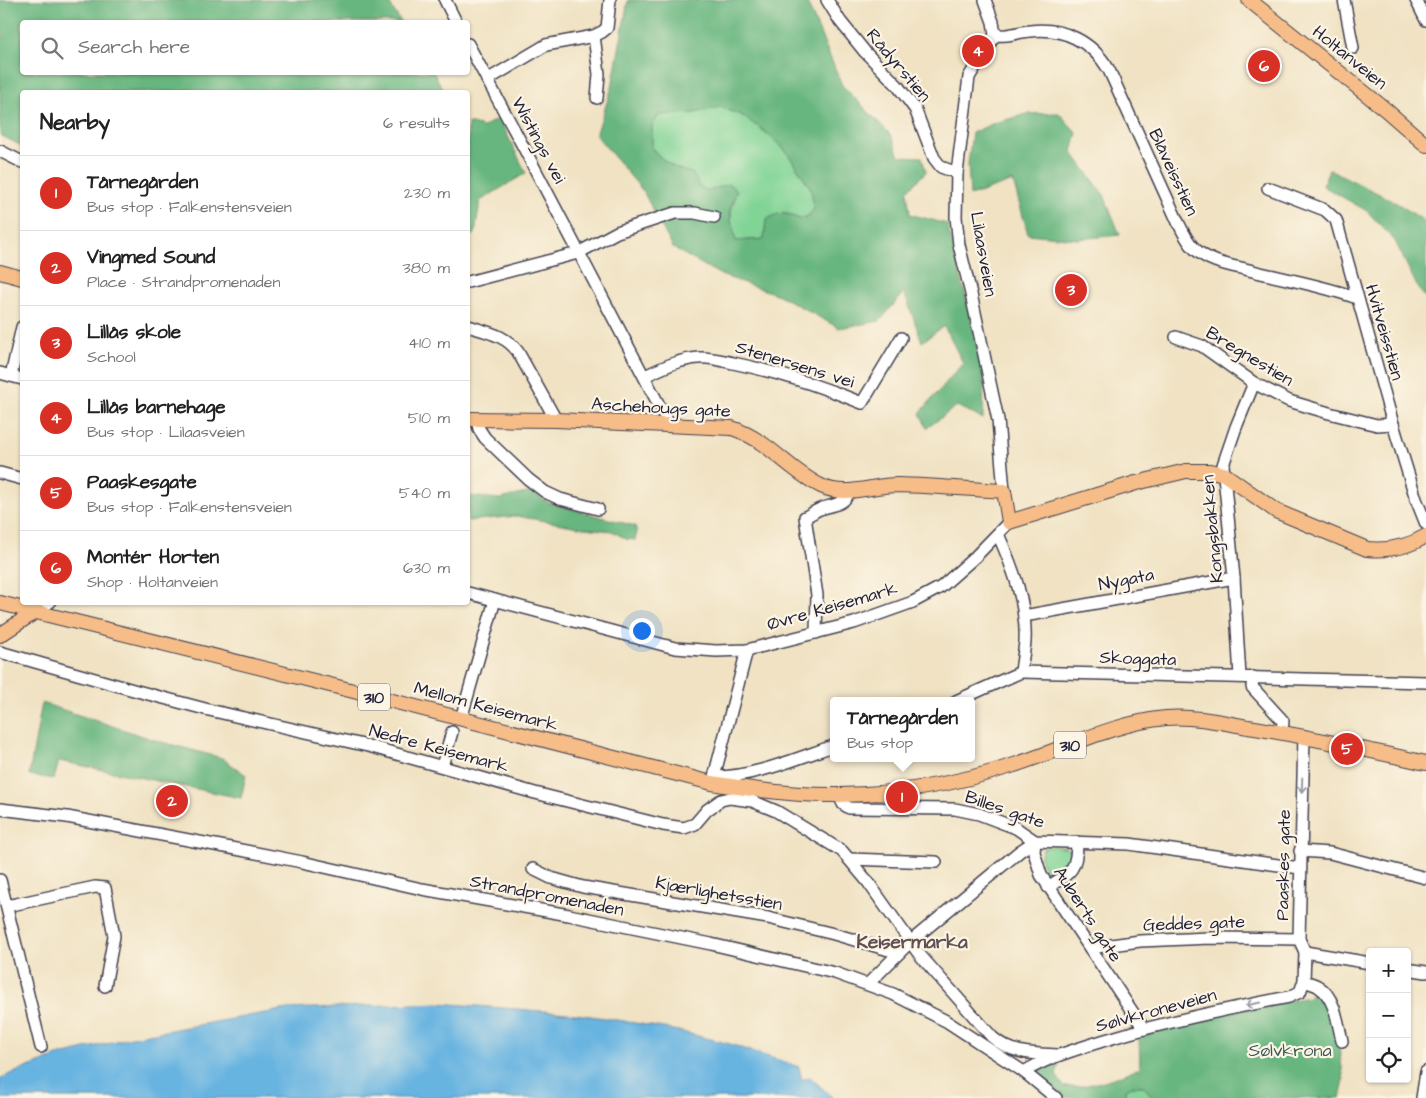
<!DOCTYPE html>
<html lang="en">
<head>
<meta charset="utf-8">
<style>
  :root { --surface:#fff; --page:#f6f6f6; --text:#222; --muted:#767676; --line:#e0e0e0; --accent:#d93025 }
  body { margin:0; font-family:"Architects Daughter",sans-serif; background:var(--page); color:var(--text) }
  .controls { position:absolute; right:15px; bottom:15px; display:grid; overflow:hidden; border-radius:5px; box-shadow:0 1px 4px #0004 }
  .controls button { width:45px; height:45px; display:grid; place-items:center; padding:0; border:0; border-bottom:1px solid var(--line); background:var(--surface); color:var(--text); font:25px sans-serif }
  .you { position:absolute; left:641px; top:630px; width:18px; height:18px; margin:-12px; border:4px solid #fff; border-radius:50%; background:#1a73e8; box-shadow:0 0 0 8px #1a73e833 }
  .badge { display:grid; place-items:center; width:32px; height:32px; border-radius:50%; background:var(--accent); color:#fff; font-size:16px; font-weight:700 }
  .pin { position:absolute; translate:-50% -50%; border:2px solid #fff; box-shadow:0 1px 5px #0006 }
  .popup { position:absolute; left:830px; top:697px; width:145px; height:65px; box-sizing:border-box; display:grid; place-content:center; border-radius:5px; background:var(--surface); filter:drop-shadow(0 1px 4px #0005); font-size:16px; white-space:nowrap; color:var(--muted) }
  .popup b { font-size:19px; color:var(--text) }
  .popup::after { content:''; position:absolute; left:50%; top:100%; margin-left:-10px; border:10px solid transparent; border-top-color:var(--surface) }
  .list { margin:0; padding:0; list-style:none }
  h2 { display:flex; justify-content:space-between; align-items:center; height:65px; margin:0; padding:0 20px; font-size:21px }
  h2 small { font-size:16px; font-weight:400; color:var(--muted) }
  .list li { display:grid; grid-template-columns:32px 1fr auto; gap:15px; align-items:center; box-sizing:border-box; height:75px; padding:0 20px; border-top:1px solid var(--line) }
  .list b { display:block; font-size:19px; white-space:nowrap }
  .list p { margin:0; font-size:16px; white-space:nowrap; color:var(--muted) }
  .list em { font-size:16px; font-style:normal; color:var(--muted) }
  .icon { flex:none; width:28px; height:28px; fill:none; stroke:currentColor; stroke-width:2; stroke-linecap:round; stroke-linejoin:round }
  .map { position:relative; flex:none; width:1426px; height:1098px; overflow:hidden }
  .search { position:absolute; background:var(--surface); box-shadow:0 1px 4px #0004; left:20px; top:20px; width:450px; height:55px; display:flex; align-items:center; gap:12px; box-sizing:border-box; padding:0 18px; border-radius:5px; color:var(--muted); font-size:19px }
  .panel { position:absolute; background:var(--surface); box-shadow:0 1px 4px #0004; left:20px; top:90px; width:450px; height:515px; border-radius:5px }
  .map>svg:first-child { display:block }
  .green { fill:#81d496; stroke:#527b68 }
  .forest { fill:#68b67f; stroke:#456c5d; fill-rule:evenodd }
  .water { fill:#68b4e1; stroke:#456b8e }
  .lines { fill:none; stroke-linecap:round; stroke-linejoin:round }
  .minor-casing { stroke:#413f4f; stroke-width:14 }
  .major-casing { stroke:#413f4f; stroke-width:16 }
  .minor { stroke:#fff; stroke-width:11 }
  .major { stroke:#f7bd88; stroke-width:14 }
  .oneway { stroke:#9c9ca7 }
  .labels { text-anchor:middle; stroke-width:4.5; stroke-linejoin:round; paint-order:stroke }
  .shield { fill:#fcf5e5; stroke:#63616e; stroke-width:1 }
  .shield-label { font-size:16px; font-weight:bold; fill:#22223b }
  .street-label { font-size:18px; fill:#22223b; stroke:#fcf5e5 }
  .park-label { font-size:18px; fill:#3e5756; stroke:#fcf5e5 }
  .neighbourhood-label { font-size:19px; font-weight:bold; fill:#615154; stroke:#fcf5e5 }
</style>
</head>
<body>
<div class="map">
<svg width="1426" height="1098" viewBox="0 0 1426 1098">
  <rect width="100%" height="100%" fill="#fcf5e5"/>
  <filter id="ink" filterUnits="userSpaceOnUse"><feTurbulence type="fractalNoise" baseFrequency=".02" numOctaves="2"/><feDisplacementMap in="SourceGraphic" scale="10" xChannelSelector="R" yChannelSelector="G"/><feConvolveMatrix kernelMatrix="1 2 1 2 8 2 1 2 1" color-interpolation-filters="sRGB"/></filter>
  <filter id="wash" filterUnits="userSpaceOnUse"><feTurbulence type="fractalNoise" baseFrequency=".0096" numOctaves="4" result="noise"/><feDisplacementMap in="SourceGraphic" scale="20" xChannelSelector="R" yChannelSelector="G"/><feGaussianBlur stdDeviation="1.12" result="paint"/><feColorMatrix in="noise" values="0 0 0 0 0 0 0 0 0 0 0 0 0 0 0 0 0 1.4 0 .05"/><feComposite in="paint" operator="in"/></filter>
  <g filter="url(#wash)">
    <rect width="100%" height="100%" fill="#f0e2c3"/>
    <g class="green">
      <path d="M 720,107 L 741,115 L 764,131 L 786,151 L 811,189 L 814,209 L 808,216 L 800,219 L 784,212 L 766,220 L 764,239 L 736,241 C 732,225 728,214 735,199 L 723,186 L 708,191 L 700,187 L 692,173 C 675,170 664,162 652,148 L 652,126 L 659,115 L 694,113 Z"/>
      <path d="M 1054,846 L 1066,848 L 1071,851 L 1073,862 L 1055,877 C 1043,877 1036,852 1045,848 C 1046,847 1053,847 1054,846 Z"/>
      <polygon points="1132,1086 1143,1086 1154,1098 1125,1098 1125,1090"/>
    </g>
    <g class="forest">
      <polygon points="0,0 387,0 401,22 22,22 22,72 433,72 445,92 22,92 22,146 0,135 0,38 4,36 0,28"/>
      <path d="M 628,0 L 806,0 L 842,85 L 891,135 L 899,156 L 922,157 L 926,172 L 907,191 L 910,214 L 947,224 L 968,305 L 984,380 L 983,419 L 957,406 L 927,428 L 920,413 L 963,363 L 944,326 L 922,342 L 904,292 L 880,321 L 839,328 L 779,295 L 721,275 L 673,248 L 643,191 L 596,135 L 612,87 ZM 720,107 L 741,115 L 764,131 L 786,151 L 811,188 L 814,209 L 808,216 L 800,219 C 782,214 784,209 766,220 L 764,239 L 736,241 L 731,220 L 730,209 L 737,190 L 729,184 L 708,191 L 700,187 L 692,173 C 674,169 665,163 652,149 L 652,126 L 659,115 L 694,113 Z"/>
      <polygon points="1059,113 1077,133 1072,152 1104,195 1120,235 1077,239 1028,234 1013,181 970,196 968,164 972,133 994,123 1027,114"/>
      <polygon points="499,118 526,173 480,201 475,234 468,237 468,123 483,127"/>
      <polygon points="1329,169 1395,202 1426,222 1426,298 1419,290 1395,241 1367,211 1323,186"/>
      <polygon points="531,492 549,503 635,526 637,532 635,540 626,539 612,531 584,528 517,516 468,521 468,496 500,499"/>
      <polygon points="42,703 158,741 222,758 246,775 241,798 59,761 54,779 29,775"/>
      <path d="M 1315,989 L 1322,995 L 1330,1013 L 1338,1042 L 1344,1081 L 1340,1098 L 1154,1098 L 1143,1086 L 1132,1086 L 1125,1090 L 1125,1098 L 1067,1098 L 1037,1074 L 1038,1071 L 1053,1063 L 1059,1065 L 1056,1075 L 1064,1087 C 1090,1088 1117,1077 1140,1068 L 1139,1037 L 1225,1013 L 1309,997 Z"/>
    </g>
    <polygon class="water" points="438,1003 568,1013 612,1019 674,1030 730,1044 799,1067 802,1080 810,1077 833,1098 0,1098 0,1080 8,1075 57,1056 132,1037 287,1009"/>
  </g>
  <g filter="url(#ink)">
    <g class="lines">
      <g class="minor-casing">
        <g id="minor">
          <polyline points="445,0 456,22"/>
          <polyline points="827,0 840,21 865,52 897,85 915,109 934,158 941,167 957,173"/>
          <polyline points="985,0 993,22 995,35 969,77 957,173 956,217 959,245 971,294 998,420 1004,491"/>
          <polyline points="1344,0 1353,48"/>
          <polyline points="1416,0 1426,20"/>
          <path d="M 995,35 C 1007,37 1017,32 1030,31 C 1063,27 1092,41 1109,70 L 1177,220 C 1182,230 1187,242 1195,249 C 1209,262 1228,265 1245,269 C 1282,279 1321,285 1357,298"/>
          <polyline points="594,36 599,74 597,98"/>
          <polyline points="468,44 525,150 670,426"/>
          <polyline points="487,80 546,45 594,36 602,32 607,28 610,0"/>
          <polyline points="0,151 22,162"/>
          <polyline points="1268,188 1325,210 1336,220 1393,424 1416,499 1426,524"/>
          <polyline points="468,282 578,253 617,232 675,213 695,213 714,217"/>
          <path d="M 468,326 C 487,332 506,335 518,352 L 556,420"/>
          <polyline points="1176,337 1202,346 1254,383 1289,401 1329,413 1377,425 1393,424"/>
          <polyline points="0,373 22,379"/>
          <polyline points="11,376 22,327"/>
          <path d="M 645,376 C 662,368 680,359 699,358 C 710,357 723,361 733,363 C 777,372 821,386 862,403 L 901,338"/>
          <polyline points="477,420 479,429 485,438 528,479 545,492 560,499 598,509"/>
          <polyline points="0,473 22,479"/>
          <polyline points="468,593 675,648 716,651 747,650 854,623 913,602 941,587 975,557 1009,522"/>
          <polyline points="35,612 50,602"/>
          <polyline points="1024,616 1234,578"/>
          <path d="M 816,633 L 817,595 L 805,517 C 810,515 815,511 820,509 C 831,505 846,505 849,491"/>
          <path d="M 0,652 L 137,691 L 209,710 L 372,747 L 535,793 L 663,825 L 684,828 L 695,824 L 707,810 L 721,800 L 730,798 L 752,801 L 776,811 L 842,851 L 868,882 L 919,954 L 992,1037 C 1011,1054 1032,1054 1057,1055"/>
          <polyline points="1021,672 1426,682"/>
          <polyline points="1240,677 1234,578 1223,465 1236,427 1254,383"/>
          <polyline points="1253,677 1252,687 1283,721 1282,732"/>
          <path d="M 956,701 L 1021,672 C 1022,662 1024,652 1025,642 C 1027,604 1013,568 998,534"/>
          <polyline points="461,719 495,600"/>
          <polyline points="442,766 452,732"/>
          <polyline points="714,777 747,650"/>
          <path d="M 712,783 L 714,777 C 751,778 798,758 833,746"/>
          <polyline points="839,795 843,804 849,808 955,809 979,814 1016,828 1035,841 1129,844 1300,868"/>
          <polyline points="0,809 67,817 215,845 302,862 422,889 569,915 711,944 835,973 893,994 946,1021 1024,1072 1056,1098"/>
          <polyline points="1035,841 1034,852 1041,875 1144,1029"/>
          <polyline points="1300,851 1330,853 1426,878"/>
          <polyline points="849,859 936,862"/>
          <polyline points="533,869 551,878 583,887 768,918 834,934 899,953"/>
          <polyline points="0,880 41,1047"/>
          <path d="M 1048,887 C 1070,873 1077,871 1077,842"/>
          <polyline points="7,906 95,887 105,888 114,936 105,986"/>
          <polyline points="1090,948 1140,941 1210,938 1299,939"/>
          <polyline points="1305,952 1370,963"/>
          <polyline points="1407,969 1426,972"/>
          <path d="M 1304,981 C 1309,983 1315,984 1319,987 C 1335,997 1338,1024 1342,1041"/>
          <polyline points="868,984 910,942 1020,851 1035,841"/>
          <path d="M 1024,1072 C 1048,1057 1075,1050 1102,1041 C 1164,1022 1226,1009 1289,997 L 1300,992 L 1304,981 L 1305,952 L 1299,939 L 1304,736"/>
          <polyline points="1422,1098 1426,1072"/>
        </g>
      </g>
      <g class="major-casing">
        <g id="major">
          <polyline points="1249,0 1386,110 1426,145"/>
          <polyline points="0,272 22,278"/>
          <path d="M 468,419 L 556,420 L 732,428 C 770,441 788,470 821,486 C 846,498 871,485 897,485 C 933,486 969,489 1004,491 L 1009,522 L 1136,483 L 1186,471 L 1210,471 L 1224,474 L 1276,511 L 1367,549 C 1388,551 1408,547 1426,536"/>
          <path d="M 0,603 L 330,685 L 712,783 C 754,790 798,796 840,795 C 898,794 956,784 1011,766 C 1062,750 1112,723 1166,718 C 1194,716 1221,722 1248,727 C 1308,736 1367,750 1426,763"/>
          <polyline points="0,635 35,612"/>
        </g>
      </g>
      <use href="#minor" class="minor"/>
      <use href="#major" class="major"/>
    </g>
    <defs><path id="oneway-shaft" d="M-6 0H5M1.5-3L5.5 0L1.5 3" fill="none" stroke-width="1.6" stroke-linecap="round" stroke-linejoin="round" transform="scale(1.25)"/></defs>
    <g class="oneway">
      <use href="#oneway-shaft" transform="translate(1302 785) rotate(92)"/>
      <use href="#oneway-shaft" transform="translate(1253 1004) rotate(169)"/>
    </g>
  </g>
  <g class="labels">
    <g class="shield">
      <rect x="358" y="683.5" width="32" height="27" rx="4"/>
      <rect x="1054" y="731.5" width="32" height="27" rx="4"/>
    </g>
    <g class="shield-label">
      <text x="374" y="703">310</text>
      <text x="1070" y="751">310</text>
    </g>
    <g class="street-label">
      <text transform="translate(1350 57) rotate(39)" y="6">Holtanveien</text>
      <text transform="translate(899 65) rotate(50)" y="6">Rådyrstien</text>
      <text transform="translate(539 140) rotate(62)" y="6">Wistings vei</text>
      <text transform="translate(1174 172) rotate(65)" y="6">Blåveisstien</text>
      <text transform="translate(984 254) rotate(80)" y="6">Lilaasveien</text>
      <text transform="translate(1385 332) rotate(74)" y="6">Hvitveisstien</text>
      <text transform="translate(1250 356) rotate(31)" y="6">Bregnestien</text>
      <text transform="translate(795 364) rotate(17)" y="6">Stenersens vei</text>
      <text transform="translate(661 407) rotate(3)" y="6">Aschehougs gate</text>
      <text transform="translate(1212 529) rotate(-95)" y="6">Kongsbakken</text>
      <text transform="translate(1126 579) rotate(-11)" y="6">Nygata</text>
      <text transform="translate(832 606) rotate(-16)" y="6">Øvre Keisemark</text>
      <text transform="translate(1138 658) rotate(2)" y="6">Skoggata</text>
      <text transform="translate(486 706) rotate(15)" y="6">Mellom Keisemark</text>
      <text transform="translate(439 748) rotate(15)" y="6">Nedre Keisemark</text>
      <text transform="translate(1005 809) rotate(19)" y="6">Billes gate</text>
      <text transform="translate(1283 865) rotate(-89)" y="6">Paaskes gate</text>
      <text transform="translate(719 893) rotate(10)" y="6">Kjærlighetsstien</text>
      <text transform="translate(547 895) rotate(11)" y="6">Strandpromenaden</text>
      <text transform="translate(1088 914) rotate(57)" y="6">Auberts gate</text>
      <text transform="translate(1194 923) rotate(-2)" y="6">Geddes gate</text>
      <text transform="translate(1156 1010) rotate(-15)" y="6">Sølvkroneveien</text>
    </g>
    <g class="park-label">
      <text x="1290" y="1056">Sølvkrona</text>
    </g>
    <g class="neighbourhood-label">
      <text x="912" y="948">Keisermarka</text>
    </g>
  </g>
</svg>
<div class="controls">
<button>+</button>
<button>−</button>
<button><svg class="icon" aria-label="locate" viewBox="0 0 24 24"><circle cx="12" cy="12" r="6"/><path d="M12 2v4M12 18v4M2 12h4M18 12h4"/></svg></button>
</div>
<div class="you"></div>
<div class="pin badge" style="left:902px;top:797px">1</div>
<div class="popup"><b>Tårnegården</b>Bus stop</div>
<div class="pin badge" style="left:172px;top:801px">2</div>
<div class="pin badge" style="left:1071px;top:290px">3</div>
<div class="pin badge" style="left:978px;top:51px">4</div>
<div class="pin badge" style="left:1347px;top:749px">5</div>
<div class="pin badge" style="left:1264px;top:66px">6</div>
<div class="search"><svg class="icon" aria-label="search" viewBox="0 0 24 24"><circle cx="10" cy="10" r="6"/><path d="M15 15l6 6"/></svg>Search here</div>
<section class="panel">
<h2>Nearby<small>6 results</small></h2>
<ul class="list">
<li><span class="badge">1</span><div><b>Tårnegården</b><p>Bus stop · Falkenstensveien</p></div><em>230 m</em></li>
<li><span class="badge">2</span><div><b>Vingmed Sound</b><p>Place · Strandpromenaden</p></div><em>380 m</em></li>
<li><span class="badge">3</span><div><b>Lillås skole</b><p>School</p></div><em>410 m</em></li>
<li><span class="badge">4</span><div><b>Lillås barnehage</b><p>Bus stop · Lilaasveien</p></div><em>510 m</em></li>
<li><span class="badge">5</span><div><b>Paaskesgate</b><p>Bus stop · Falkenstensveien</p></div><em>540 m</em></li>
<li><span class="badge">6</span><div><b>Montér Horten</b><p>Shop · Holtanveien</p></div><em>630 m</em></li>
</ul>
</section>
</div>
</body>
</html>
